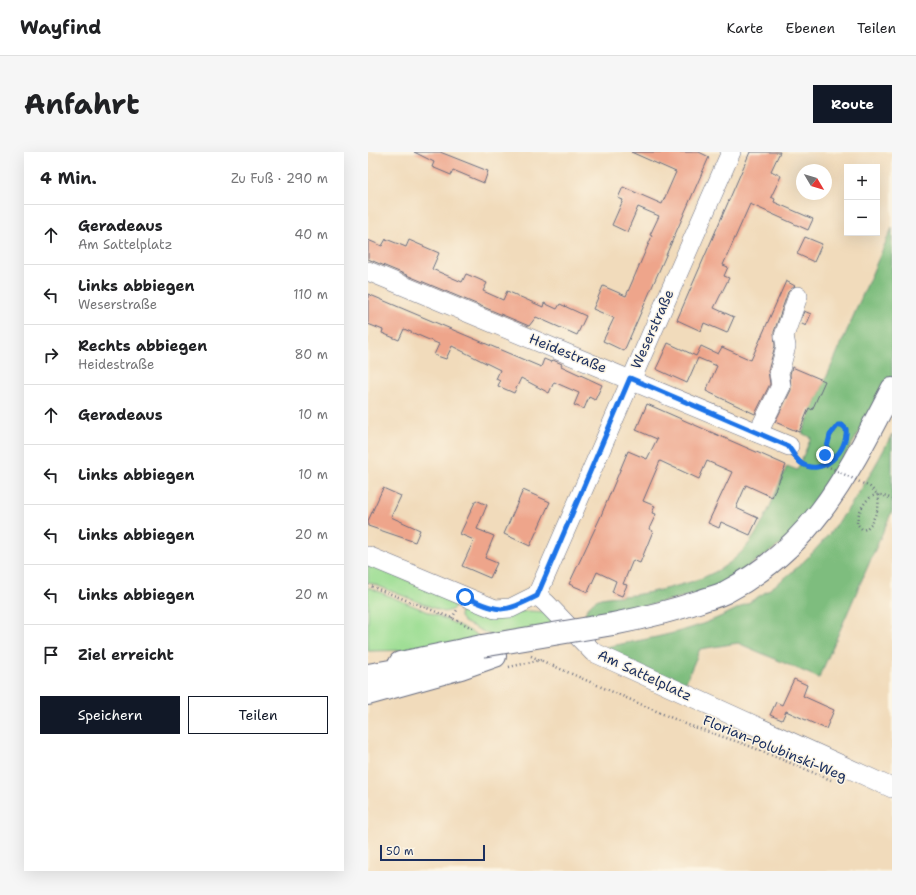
<!DOCTYPE html>
<html lang="de">
<head>
<meta charset="utf-8">
<style>
  :root { --surface:#fff; --page:#f6f6f6; --text:#202124; --muted:#757577; --line:#e0e0e0; --accent:#111827 }
  body { margin:0; font-family:"Shantell Sans",sans-serif; background:var(--page); color:var(--text) }
  .controls { position:absolute; right:12px; top:12px; display:grid; overflow:hidden; border-radius:0px; box-shadow:0 4px 16px #0002 }
  .controls button { width:36px; height:36px; display:grid; place-items:center; padding:0; border:0; border-bottom:1px solid var(--line); background:var(--surface); color:var(--text); font:20px sans-serif }
  .compass { position:absolute; left:428px; top:12px; width:36px; height:36px; border-radius:50%; background:var(--surface); box-shadow:0 4px 16px #0002; rotate:128deg }
  .scale { position:absolute; left:12px; bottom:10px; width:105px; box-sizing:border-box; padding-left:4px; border:2px solid #1b2f5e; border-top:0; font-size:11px; line-height:14px; white-space:nowrap; color:#1b2f5e; -webkit-text-stroke:3px #fcf5e5; paint-order:stroke }
  .stop { position:absolute; width:12px; height:12px; margin:-9px; border:3px solid #1a73e8; border-radius:50%; background:#fff }
  .stop.end { background:#1a73e8; border-color:#fff; box-shadow:0 1px 4px #0008 }
  .list { margin:0; padding:0; list-style:none }
  h2 { display:flex; justify-content:space-between; align-items:center; height:52px; margin:0; padding:0 16px; font-size:17px }
  h2 small { font-size:13px; font-weight:400; color:var(--muted) }
  .list li { display:grid; grid-template-columns:26px 1fr auto; gap:12px; align-items:center; box-sizing:border-box; height:60px; padding:0 16px; border-top:1px solid var(--line) }
  .list b { display:block; font-size:15px; white-space:nowrap }
  .list p { margin:0; font-size:13px; white-space:nowrap; color:var(--muted) }
  .list em { font-size:13px; font-style:normal; color:var(--muted) }
  .actions { display:flex; gap:8px; padding:12px 16px }
  .actions a { flex:1; padding:9px 0; border:1px solid var(--accent); border-radius:0px; text-align:center; font-size:14px; color:var(--accent) }
  .actions .main { background:var(--accent); color:#fff }
  .icon { flex:none; width:22px; height:22px; fill:none; stroke:currentColor; stroke-width:2; stroke-linecap:round; stroke-linejoin:round }
  .map { position:relative; flex:none; width:524px; height:719px; overflow:hidden; border-radius:0px }
  header { display:flex; align-items:center; gap:24px; box-sizing:border-box; height:56px; padding:0 20px; background:var(--surface); border-bottom:1px solid var(--line) }
  header strong { font-size:19px }
  nav { display:flex; gap:22px; margin-inline-start:auto; font-size:14px }
  .intro { display:flex; align-items:center; justify-content:space-between; box-sizing:border-box; height:96px; padding:0 24px }
  h1 { margin:0; font-size:28px }
  .button { padding:10px 18px; border-radius:0px; background:var(--accent); color:#fff; font-size:14px; font-weight:700 }
  main { display:flex; gap:24px; padding:0 24px }
  aside { flex:1; background:var(--surface); border-radius:0px; box-shadow:0 4px 16px #0002 }
  .map>svg:first-child { display:block }
  .green { fill:#9ede94; stroke:#5c8679 }
  .forest { fill:#7ebd7e; stroke:#4c766e }
  .building { fill:#eea58b }
  .lines { fill:none; stroke-linecap:round; stroke-linejoin:round }
  .minor-casing { stroke:#666b7f; stroke-width:20 }
  .highway-casing { stroke:#666b7f; stroke-width:24 }
  .path { stroke:#666b7f; stroke-width:2.5; stroke-dasharray:1 3; stroke-linecap:butt }
  .minor { stroke:#fff; stroke-width:19 }
  .highway { stroke:#fff; stroke-width:22 }
  .highway-bridge-casing { stroke:#666b7f; stroke-width:24; stroke-linecap:butt }
  .path-bridge { stroke:#666b7f; stroke-width:2.5; stroke-dasharray:1 3; stroke-linecap:butt }
  .highway-bridge { stroke:#fff; stroke-width:22 }
  .route { stroke:#1a73e8; stroke-width:5 }
  .labels { text-anchor:middle; stroke-width:3; stroke-linejoin:round; paint-order:stroke }
  .street-label { font-size:14px; fill:#1b2f5e; stroke:#fcf5e5 }
</style>
</head>
<body>
<header>
<strong>Wayfind</strong>
<nav><a>Karte</a><a>Ebenen</a><a>Teilen</a></nav>
</header>
<div class="intro"><h1>Anfahrt</h1><a class="button">Route</a></div>
<main>
<aside>
<h2>4 Min.<small>Zu Fuß · 290 m</small></h2>
<ul class="list">
<li><svg class="icon" aria-label="ahead" viewBox="0 0 24 24"><path d="M12 20V5M6 11l6-6 6 6"/></svg><div><b>Geradeaus</b><p>Am Sattelplatz</p></div><em>40 m</em></li>
<li><svg class="icon" aria-label="left" viewBox="0 0 24 24"><path d="M17 20v-9H6M10 6l-5 5 5 5"/></svg><div><b>Links abbiegen</b><p>Weserstraße</p></div><em>110 m</em></li>
<li><svg class="icon" aria-label="right" viewBox="0 0 24 24"><path d="M7 20v-9h11M14 6l5 5-5 5"/></svg><div><b>Rechts abbiegen</b><p>Heidestraße</p></div><em>80 m</em></li>
<li><svg class="icon" aria-label="ahead" viewBox="0 0 24 24"><path d="M12 20V5M6 11l6-6 6 6"/></svg><div><b>Geradeaus</b></div><em>10 m</em></li>
<li><svg class="icon" aria-label="left" viewBox="0 0 24 24"><path d="M17 20v-9H6M10 6l-5 5 5 5"/></svg><div><b>Links abbiegen</b></div><em>10 m</em></li>
<li><svg class="icon" aria-label="left" viewBox="0 0 24 24"><path d="M17 20v-9H6M10 6l-5 5 5 5"/></svg><div><b>Links abbiegen</b></div><em>20 m</em></li>
<li><svg class="icon" aria-label="left" viewBox="0 0 24 24"><path d="M17 20v-9H6M10 6l-5 5 5 5"/></svg><div><b>Links abbiegen</b></div><em>20 m</em></li>
<li><svg class="icon" aria-label="arrive" viewBox="0 0 24 24"><path d="M6 21V4h12l-3 4 3 4H6"/></svg><div><b>Ziel erreicht</b></div></li>
</ul>
<div class="actions"><a class="main">Speichern</a><a>Teilen</a></div>
</aside>
<div class="map">
<svg width="524" height="719" viewBox="0 0 524 719">
  <rect width="100%" height="100%" fill="#fcf5e5"/>
  <filter id="ink" filterUnits="userSpaceOnUse"><feTurbulence type="fractalNoise" baseFrequency=".025" numOctaves="2"/><feDisplacementMap in="SourceGraphic" scale="8" xChannelSelector="R" yChannelSelector="G"/><feConvolveMatrix kernelMatrix="1 2 1 2 8 2 1 2 1" color-interpolation-filters="sRGB"/></filter>
  <filter id="wash" filterUnits="userSpaceOnUse"><feTurbulence type="fractalNoise" baseFrequency=".012" numOctaves="4" result="noise"/><feDisplacementMap in="SourceGraphic" scale="16" xChannelSelector="R" yChannelSelector="G"/><feGaussianBlur stdDeviation="0.9" result="paint"/><feColorMatrix in="noise" values="0 0 0 0 0 0 0 0 0 0 0 0 0 0 0 0 0 1.4 0 .05"/><feComposite in="paint" operator="in"/></filter>
  <g filter="url(#wash)">
    <rect width="100%" height="100%" fill="#f1dbbb"/>
    <g class="green">
      <path d="M 0,411 L 89,450 C 87,457 83,459 76,460 L 0,430 Z"/>
      <path d="M 0,435 C 38,452 76,464 113,485 L 48,498 L 0,499 Z"/>
      <polygon points="97,453 133,462 160,459 178,460 192,471 124,484 96,470 92,465 93,455"/>
    </g>
    <g class="forest">
      <path d="M 524,76 L 524,226 L 431,380 L 345,438 L 217,468 C 215,458 224,449 233,446 C 244,444 256,444 266,443 C 286,440 306,435 326,429 C 387,408 396,367 419,314 L 429,318 L 443,286 L 434,281 Z"/>
      <path d="M 524,282 L 524,359 L 451,526 L 370,491 L 332,497 L 316,534 L 263,510 L 238,495 C 268,489 300,484 329,474 C 428,439 478,372 524,282 Z"/>
    </g>
    <g id="blocks">
      <g class="building">
        <polygon points="46,0 72,0 120,19 116,31 85,18 83,23 64,15 66,10"/>
        <polygon points="263,0 331,0 341,5 256,199 235,189 246,166 225,157 235,134 258,144 284,84 282,83 291,64 270,55 259,80 244,73 255,48 250,46 255,35 294,52 308,20"/>
        <polygon points="382,0 412,0 403,19 413,24 403,45 407,47 406,50 445,67 440,78 382,52 355,113 360,115 356,124 361,126 346,156 366,165 359,181 336,171 333,179 309,168"/>
        <polygon points="437,85 454,92 446,110 429,102"/>
        <polygon points="18,87 38,95 41,88 71,101 64,117 94,130 98,122 108,126 119,131 115,139 135,148 139,139 175,155 176,151 189,157 192,152 218,164 209,183 168,165 161,174 0,107 0,88 14,94"/>
        <polygon points="418,129 427,134 420,140 406,180 407,194 400,219 402,232 387,262 338,239 349,214 330,206 319,231 288,217 300,191 328,204 333,194 350,202 354,195 383,208"/>
        <polygon points="0,142 173,215 176,207 183,210 185,208 194,212 193,214 234,233 227,248 221,245 216,257 206,253 211,241 186,230 181,241 153,226 146,241 130,234 132,229 128,227 132,218 84,194 78,207 66,203 71,192 59,187 36,177 31,188 14,181 15,178 0,172"/>
        <polygon points="436,159 443,162 438,174 432,171"/>
        <polygon points="424,215 457,229 444,258 441,256 431,280 407,270 423,238 422,222"/>
        <polygon points="279,252 418,313 404,345 378,333 368,356 390,366 382,383 353,370 351,376 340,371 364,320 339,309 331,327 292,309 275,349 287,354 284,361 288,362 281,377 285,379 272,411 265,408 255,432 259,433 254,444 244,440 248,429 229,420 220,440 201,432 232,366 260,299 279,307 289,287 268,278"/>
        <polygon points="15,336 33,344 23,365 52,378 47,390 0,374 0,369"/>
        <polygon points="155,338 182,350 162,394 136,382"/>
        <polygon points="108,348 119,353 109,377 126,384 117,406 129,411 122,426 94,414 106,388 92,382"/>
        <polygon points="426,527 439,533 435,544 466,558 458,577 418,559 414,568 402,563 408,550 414,553"/>
      </g>
    </g>
  </g>
  <g filter="url(#ink)">
    <use href="#blocks" fill-opacity="0" stroke="#666b7f" stroke-width="1"/>
    <g class="lines">
      <g class="minor-casing">
        <g id="minor">
          <polyline points="0,119 421,294"/>
          <polyline points="390,281 413,234 411,221 418,194 416,184 430,144"/>
          <polyline points="0,404 127,457 143,456 169,443"/>
          <polyline points="169,443 363,0"/>
          <polyline points="169,443 178,451 225,500 524,636"/>
        </g>
      </g>
      <g class="highway-casing">
        <g id="highway">
          <path d="M 245,472 C 275,466 304,459 333,449 C 341,446 350,444 358,440 C 447,393 480,321 524,237"/>
          <polyline points="32,511 114,494"/>
          <polyline points="0,523 50,514"/>
          <polyline points="0,542 93,516 127,504"/>
        </g>
      </g>
      <g class="path">
        <polyline points="463,283 470,273 474,273 478,277 477,285"/>
        <path d="M 430,307 C 438,320 455,316 465,307"/>
        <path d="M 503,372 L 498,377 L 495,378 L 489,372 C 489,362 497,345 508,343 C 514,342 519,345 524,347"/>
        <polyline points="0,433 84,466 106,477"/>
        <polyline points="84,466 89,458"/>
        <polyline points="163,504 320,573 379,593 463,628"/>
        <polyline points="141,515 173,508"/>
      </g>
      <use href="#minor" class="minor"/>
      <use href="#highway" class="highway"/>
      <g class="highway-bridge-casing">
        <polyline id="highway-bridge" points="114,494 245,472"/>
      </g>
      <polyline class="path-bridge" points="463,283 456,308 459,314 502,335 511,344 510,357 503,372"/>
      <use href="#highway-bridge" class="highway-bridge"/>
    </g>
  </g>
  <g class="lines" filter="url(#ink)">
    <path class="route" d="M 97,445 C 133,460 133,462 169,444 L 262,226 L 420,294 C 424,299 428,308 433,311 C 454,326 481,298 478,277 L 474,273 L 470,273 L 462,283 L 457,303"/>
  </g>
  <g class="labels">
    <g class="street-label">
      <text transform="translate(284 177) rotate(-66)" y="5">Weserstraße</text>
      <text transform="translate(200 201) rotate(22)" y="5">Heidestraße</text>
      <text transform="translate(277 523) rotate(25)" y="5">Am Sattelplatz</text>
      <text transform="translate(407 596) rotate(22)" y="5">Florian-Polubinski-Weg</text>
    </g>
  </g>
</svg>
<div class="controls">
<button>+</button>
<button>−</button>
</div>
<svg class="compass" viewBox="-18 -18 36 36"><path d="M0-13l5 13h-10z" fill="#e53935"/><path d="M0 13l5-13h-10z" fill="#757577"/></svg>
<div class="scale">50 m</div>
<div class="stop" style="left:97px;top:445px"></div>
<div class="stop end" style="left:457px;top:303px"></div>
</div>
</main>
</body>
</html>
